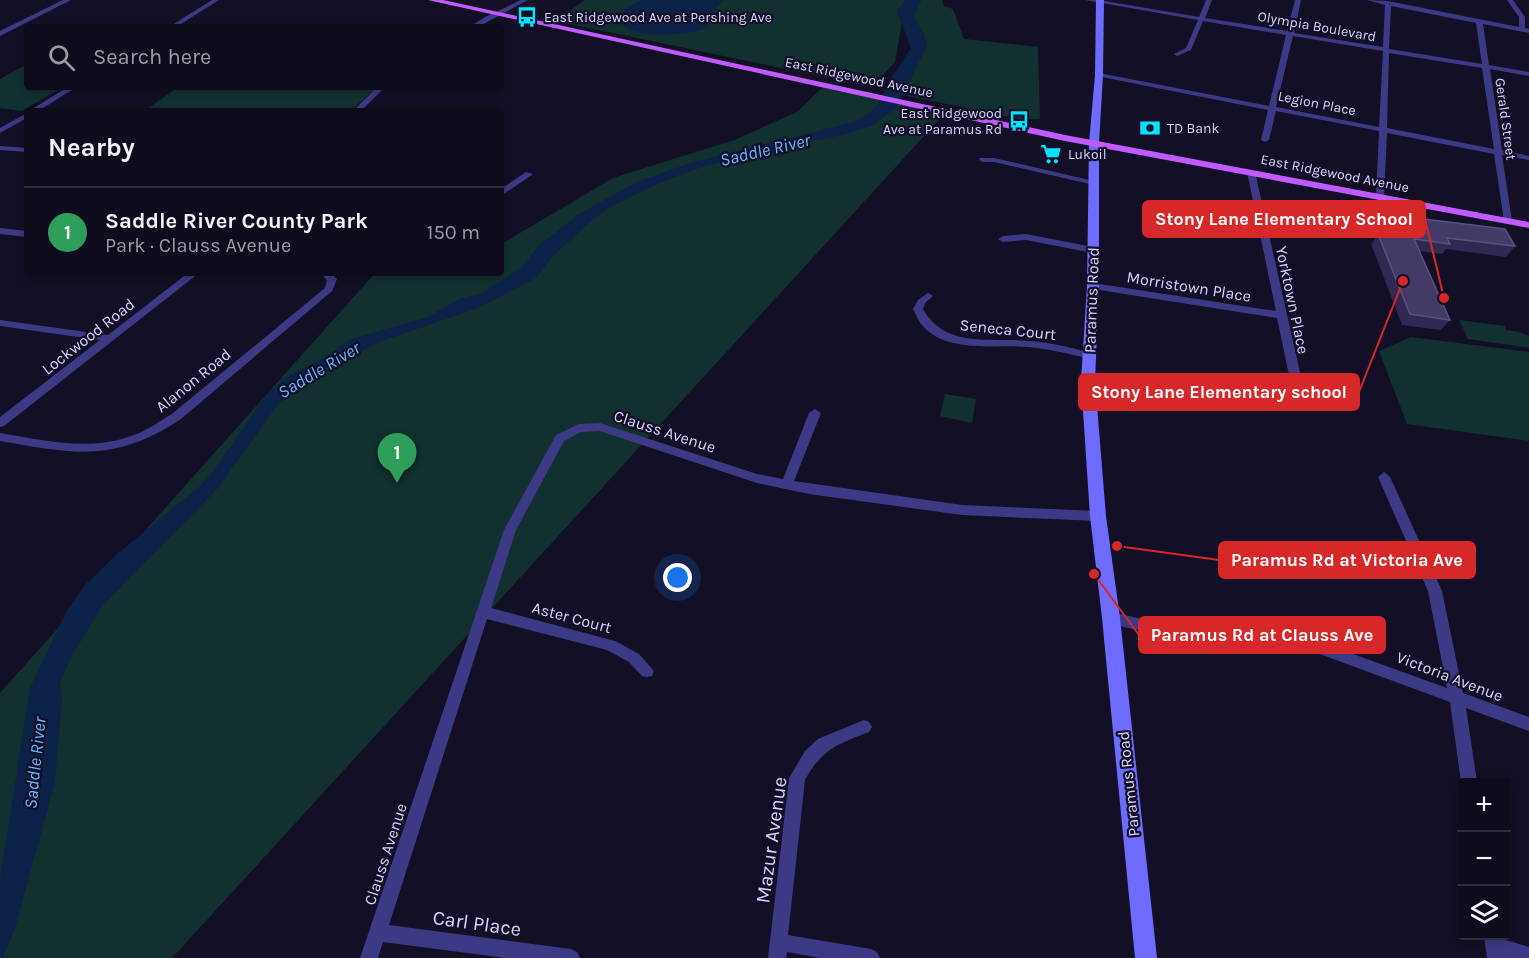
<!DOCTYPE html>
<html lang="en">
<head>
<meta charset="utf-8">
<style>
  :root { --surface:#0e0b1c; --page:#1c1929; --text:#f1f3f6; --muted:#9b9ba3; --line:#2e2b3b; --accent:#db2777 }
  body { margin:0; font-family:Karla,sans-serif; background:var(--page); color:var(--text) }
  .controls { position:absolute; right:18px; bottom:18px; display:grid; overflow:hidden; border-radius:6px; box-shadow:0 3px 9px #0003 }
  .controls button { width:54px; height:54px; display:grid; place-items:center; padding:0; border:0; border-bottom:2px solid var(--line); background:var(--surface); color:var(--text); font:30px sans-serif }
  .you { position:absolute; left:678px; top:578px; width:21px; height:21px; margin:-15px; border:4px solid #fff; border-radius:50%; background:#1a73e8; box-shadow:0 0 0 9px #1a73e833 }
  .badge { display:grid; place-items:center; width:39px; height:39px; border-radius:50%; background:var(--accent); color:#fff; font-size:20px; font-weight:700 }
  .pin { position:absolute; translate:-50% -50px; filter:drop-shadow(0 2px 3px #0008) }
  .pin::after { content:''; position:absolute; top:32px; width:21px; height:18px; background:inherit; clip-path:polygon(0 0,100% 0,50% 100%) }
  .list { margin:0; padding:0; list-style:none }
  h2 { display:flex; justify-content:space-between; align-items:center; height:78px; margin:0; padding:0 24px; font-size:26px }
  h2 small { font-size:20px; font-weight:400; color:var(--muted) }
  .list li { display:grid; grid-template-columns:39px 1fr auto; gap:18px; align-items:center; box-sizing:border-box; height:90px; padding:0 24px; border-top:2px solid var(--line) }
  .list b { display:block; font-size:22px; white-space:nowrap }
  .list p { margin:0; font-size:20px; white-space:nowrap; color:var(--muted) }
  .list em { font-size:20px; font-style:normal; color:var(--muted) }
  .icon { flex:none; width:33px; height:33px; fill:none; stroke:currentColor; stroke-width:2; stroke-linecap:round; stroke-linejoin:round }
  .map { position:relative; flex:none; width:1529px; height:958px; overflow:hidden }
  .search { position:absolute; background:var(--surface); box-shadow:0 3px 9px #0003; left:24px; top:24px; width:480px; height:66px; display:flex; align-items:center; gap:15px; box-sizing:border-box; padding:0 21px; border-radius:6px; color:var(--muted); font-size:22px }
  .panel { position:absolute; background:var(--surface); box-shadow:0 3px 9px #0003; left:24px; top:108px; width:480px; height:168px; border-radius:6px }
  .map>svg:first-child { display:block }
  .green { fill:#12302f }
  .water { fill:#0c2248 }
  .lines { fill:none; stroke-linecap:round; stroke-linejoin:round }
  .street { fill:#3d3a85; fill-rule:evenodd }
  .secondary { fill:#6f6bff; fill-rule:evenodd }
  .primary { fill:#c25bff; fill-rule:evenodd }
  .wall { fill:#312854 }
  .building { fill:#433a66; stroke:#5a527e; stroke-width:1.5 }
  .labels { text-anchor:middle; stroke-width:4.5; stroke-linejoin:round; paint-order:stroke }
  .far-poi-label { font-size:14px; fill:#d9d4ff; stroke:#130f26; text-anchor:start }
  .far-street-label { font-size:14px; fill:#d9d4ff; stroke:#130f26 }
  .street-label { font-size:16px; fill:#d9d4ff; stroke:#130f26 }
  .water-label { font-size:18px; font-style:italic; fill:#62b6ff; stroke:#130f26 }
  .near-street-label { font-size:20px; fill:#d9d4ff; stroke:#130f26 }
  .leader { fill:none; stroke:#d62828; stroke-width:2 }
  .callout-dot { fill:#d62828; stroke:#130f26; stroke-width:2 }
  .callout { fill:#d62828; stroke:#d62828; stroke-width:2 }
  .callout-label { font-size:18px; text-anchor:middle; font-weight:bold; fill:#fff }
</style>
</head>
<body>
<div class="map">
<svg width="1529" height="958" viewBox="0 0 1529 958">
  <rect width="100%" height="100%" fill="#130f26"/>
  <g class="green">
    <polygon points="585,0 906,0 895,62 872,87 555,21"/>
    <polygon points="921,0 942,0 944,6 953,9 964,39 1038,47 1040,119 1024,120 903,95 926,46 923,33 913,17"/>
    <polygon points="27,64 27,87 63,87 22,111 0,108 0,79"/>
    <polygon points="825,85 947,111 172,958 0,958 0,693 375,273 501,273 501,244 613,178 734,140 797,112"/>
    <polygon points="178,87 377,87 351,111 187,111 149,108"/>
    <polygon points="1459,320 1505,326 1506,330 1519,332 1529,336 1529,348 1468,339"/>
    <polygon points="1411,337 1529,352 1529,441 1407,424 1379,351"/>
    <polygon points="945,394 976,399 972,423 940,416"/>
  </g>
  <g class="water">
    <path d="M 642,0 L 725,0 L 705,17 L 708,26 C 694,36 641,38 627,28 C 624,26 622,23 620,21 L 623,10 Z"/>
    <polygon points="906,0 921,0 914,17 923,33 927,46 896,108 872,126 833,137 783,145 702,167 657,184 608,208 590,222 553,256 536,278 478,308 379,342 319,373 279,403 218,488 102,606 70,659 60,682 62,697 55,782 15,928 3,958 0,958 0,879 30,688 67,610 85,585 116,555 199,487 212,473 267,394 287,377 322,359 351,339 428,317 459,299 482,293 522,267 539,245 579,214 637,182 693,162 857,121 868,114 878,104 888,83 911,48 897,11"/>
  </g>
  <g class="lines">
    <g class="street">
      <polygon points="63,0 71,0 0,36 0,31"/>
      <polygon points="212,0 219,0 176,27 169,27"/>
      <path d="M 520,0 L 528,0 L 478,27 L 470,27 C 485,15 503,10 520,0 Z"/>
      <path d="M 1085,0 L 1099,0 L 1199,17 L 1206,0 L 1212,0 L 1205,18 L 1287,31 L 1295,0 L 1301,0 L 1294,33 L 1383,47 L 1385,5 L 1367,0 L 1388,1 L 1519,27 L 1519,17 L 1507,0 L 1513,0 L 1525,17 L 1525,28 L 1529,29 L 1529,33 L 1483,24 L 1489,65 L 1529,72 L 1529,76 L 1490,69 L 1502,150 L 1529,156 L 1529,160 L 1502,155 L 1512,221 L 1508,224 L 1504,221 L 1494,154 L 1387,133 L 1384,197 L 1380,200 L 1376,197 L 1379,131 L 1276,111 L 1269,140 L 1265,142 L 1261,140 L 1268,110 L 1097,76 L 1097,74 L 1099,73 L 1269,106 L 1286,35 L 1203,21 L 1191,50 L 1177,56 L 1174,54 L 1186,48 L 1198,20 ZM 1391,6 L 1476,23 L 1482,64 L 1389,49 ZM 1293,36 L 1383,51 L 1379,127 L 1276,107 ZM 1389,53 L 1482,68 L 1494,149 L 1387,128 Z"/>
      <polygon points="68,87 77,87 38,111 29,111"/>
      <polygon points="377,87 385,87 361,111 353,111"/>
      <polygon points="27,113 27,118 0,133 0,128"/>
      <polygon points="0,146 27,148 27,152 0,150"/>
      <polygon points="980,158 994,158 1098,182 1094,185 994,162 983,162 979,160"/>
      <polygon points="1248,170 1255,172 1306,399 1300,403 1294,399 1277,318 1093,289 1088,286 1093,283 1276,311 1247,172"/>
      <polygon points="526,172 533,174 501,196 501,189"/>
      <polygon points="0,228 27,231 27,237 0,234"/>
      <polygon points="1026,234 1093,247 1098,250 1093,253 1026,240 1003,242 998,239 1003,236"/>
      <polygon points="188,273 199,273 4,426 0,427 0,417 100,340 0,326 0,320 108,335"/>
      <path d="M 320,273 L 331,273 L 337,279 L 332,291 L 181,419 C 114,463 75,454 0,441 L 0,433 C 42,440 87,451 128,437 C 145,432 159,422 173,413 L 325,288 L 327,280 Z"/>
      <path d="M 928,293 L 933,296 L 925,303 L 923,309 C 945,349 990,337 1028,341 C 1048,342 1068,347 1088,352 L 1093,355 L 1088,358 C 1068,354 1049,349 1029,347 C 996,344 946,354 922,325 C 918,321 916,314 913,309 L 918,300 Z"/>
      <polygon points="815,409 821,413 794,481 962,505 1098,511 1102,513 1104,516 1102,519 1098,521 962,515 809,494 757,483 600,431 581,432 564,441 516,530 491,608 615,641 639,654 654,671 652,676 647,677 642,676 629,662 607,650 487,619 389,925 571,949 577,952 580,958 505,958 383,942 378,958 360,958 504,530 556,435 579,424 600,423 757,474 783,479 809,413"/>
      <polygon points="1384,472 1390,477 1442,591 1463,693 1529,717 1529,731 1466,708 1477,782 1461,782 1450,702 1317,653 1281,644 1173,638 1111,624 1106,622 1104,618 1106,614 1111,612 1173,626 1281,632 1317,641 1447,688 1428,591 1378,477"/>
      <path d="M 864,720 L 869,722 L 872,727 L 869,732 C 838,744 822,749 805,780 L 788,935 L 871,949 L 877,952 L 880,958 L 820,958 L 787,952 L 786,958 L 768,958 L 789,778 L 805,751 L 818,739 Z"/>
      <polygon points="1484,936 1502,936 1502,939 1529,947 1529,958 1487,958"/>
    </g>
    <polygon class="secondary" points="1096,0 1104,0 1103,75 1099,143 1099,286 1095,381 1106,516 1120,618 1157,958 1135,958 1102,618 1090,516 1081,381 1087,286 1089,143 1095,75"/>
    <polygon class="primary" points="428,0 443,0 1065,135 1529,222 1529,228 1065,141"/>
  </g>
  <polygon class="wall" points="1375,213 1515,246 1506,257 1446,249 1442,254 1419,251 1450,320 1441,330 1402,325 1371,244 1375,239 1369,223"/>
  <polygon class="building" points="1375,213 1505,229 1515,246 1447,238 1450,244 1414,239 1450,320 1410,314 1378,234 1384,235"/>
  <defs>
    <g id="bus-bare" transform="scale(1.62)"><path d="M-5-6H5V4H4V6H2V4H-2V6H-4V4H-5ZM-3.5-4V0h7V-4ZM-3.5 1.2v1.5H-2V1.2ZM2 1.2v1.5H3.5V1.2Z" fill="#00e5ff" stroke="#130f26" stroke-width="2.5" paint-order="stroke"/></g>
    <g id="bank-bare" transform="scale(1.62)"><path d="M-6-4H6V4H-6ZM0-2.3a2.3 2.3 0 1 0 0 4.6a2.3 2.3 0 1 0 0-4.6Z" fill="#00e5ff" stroke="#130f26" stroke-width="2.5" paint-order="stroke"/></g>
    <g id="supermarket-bare" transform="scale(1.62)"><path d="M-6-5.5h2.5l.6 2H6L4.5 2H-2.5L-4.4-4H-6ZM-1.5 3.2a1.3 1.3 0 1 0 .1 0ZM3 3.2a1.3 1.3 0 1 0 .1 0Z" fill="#00e5ff" stroke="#130f26" stroke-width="2.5" paint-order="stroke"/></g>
  </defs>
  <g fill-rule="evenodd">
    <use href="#bus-bare" x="527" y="17"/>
    <use href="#bus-bare" x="1019" y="121"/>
    <use href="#bank-bare" x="1150" y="128"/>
    <use href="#supermarket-bare" x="1051" y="154"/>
  </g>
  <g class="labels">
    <g class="far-poi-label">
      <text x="544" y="22">East Ridgewood Ave at Pershing Ave</text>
      <text x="1002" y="118" text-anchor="end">East Ridgewood<tspan x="1002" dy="16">Ave at Paramus Rd</tspan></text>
      <text x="1167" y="133">TD Bank</text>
      <text x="1068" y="159">Lukoil</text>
    </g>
    <g class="far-street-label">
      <text transform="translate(1317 26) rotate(10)" y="5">Olympia Boulevard</text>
      <text transform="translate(859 77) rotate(12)" y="5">East Ridgewood Avenue</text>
      <text transform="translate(1317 103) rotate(11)" y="5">Legion Place</text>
      <text transform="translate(1506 119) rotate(82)" y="5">Gerald Street</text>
      <text transform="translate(1335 173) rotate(11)" y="5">East Ridgewood Avenue</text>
    </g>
    <g class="street-label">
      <text transform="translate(1189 286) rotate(9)" y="6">Morristown Place</text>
      <text transform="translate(1091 300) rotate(-88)" y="6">Paramus Road</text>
      <text transform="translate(1293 300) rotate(78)" y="6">Yorktown Place</text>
      <text transform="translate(1008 329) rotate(6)" y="6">Seneca Court</text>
      <text transform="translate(88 336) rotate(-38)" y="6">Lockwood Road</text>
      <text transform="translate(193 380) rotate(-39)" y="6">Alanon Road</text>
      <text transform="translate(665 431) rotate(18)" y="6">Clauss Avenue</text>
      <text transform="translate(572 617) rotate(15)" y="6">Aster Court</text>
      <text transform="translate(1450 676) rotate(21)" y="6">Victoria Avenue</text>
      <text transform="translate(1128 784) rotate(-96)" y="6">Paramus Road</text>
      <text transform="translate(385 854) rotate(-72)" y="6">Clauss Avenue</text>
    </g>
    <g class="water-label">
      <text transform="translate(765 150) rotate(-13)" y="6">Saddle River</text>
      <text transform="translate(319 370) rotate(-31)" y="6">Saddle River</text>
      <text transform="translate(35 763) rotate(-84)" y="6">Saddle River</text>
    </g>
    <g class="near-street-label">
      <text transform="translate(771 840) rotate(-82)" y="7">Mazur Avenue</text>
      <text transform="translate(477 923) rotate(8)" y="7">Carl Place</text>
    </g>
  </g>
  <path class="leader" d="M1444 298L1425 219M1403 281L1359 392M1117 546L1219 560M1094 574L1139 635"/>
  <g class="callout-dot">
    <circle cx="1444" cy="298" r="6"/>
    <circle cx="1403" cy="281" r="6"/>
    <circle cx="1117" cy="546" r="6"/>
    <circle cx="1094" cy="574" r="6"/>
  </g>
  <g class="callout">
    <rect x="1143" y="201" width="282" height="36" rx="6"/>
    <rect x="1079" y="374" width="280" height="36" rx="6"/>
    <rect x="1219" y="542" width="256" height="36" rx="6"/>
    <rect x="1139" y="617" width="246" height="36" rx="6"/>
  </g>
  <g class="callout-label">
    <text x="1284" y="225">Stony Lane Elementary School</text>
    <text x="1219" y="398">Stony Lane Elementary school</text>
    <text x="1347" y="566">Paramus Rd at Victoria Ave</text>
    <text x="1262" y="641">Paramus Rd at Clauss Ave</text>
  </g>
</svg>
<div class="controls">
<button>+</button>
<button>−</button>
<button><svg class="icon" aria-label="layers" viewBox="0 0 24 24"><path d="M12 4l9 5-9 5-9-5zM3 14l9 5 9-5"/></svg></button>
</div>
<div class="you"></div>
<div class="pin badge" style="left:397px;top:483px;background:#2e9e5b">1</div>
<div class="search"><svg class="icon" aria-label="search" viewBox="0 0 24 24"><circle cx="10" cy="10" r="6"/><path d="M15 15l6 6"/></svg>Search here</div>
<section class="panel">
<h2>Nearby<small></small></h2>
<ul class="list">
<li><span class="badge" style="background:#2e9e5b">1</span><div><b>Saddle River County Park</b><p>Park · Clauss Avenue</p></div><em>150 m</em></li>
</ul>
</section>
</div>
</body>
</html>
